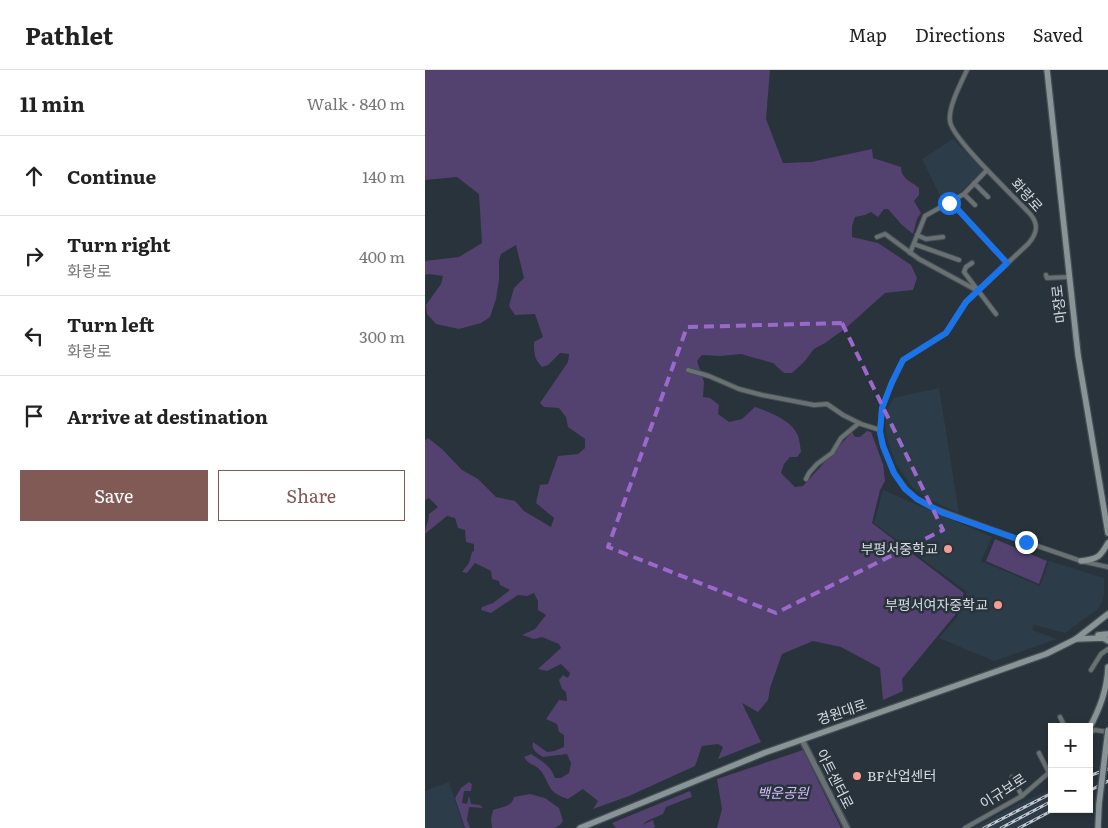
<!DOCTYPE html>
<html lang="en">
<head>
<meta charset="utf-8">
<style>
  :root { --surface:#fff; --page:#f6f6f6; --text:#222; --muted:#767676; --line:#e0e0e0; --accent:#815955 }
  body { margin:0; font-family:Literata,"Noto Sans KR",serif; background:var(--page); color:var(--text) }
  .controls { position:absolute; right:15px; bottom:15px; display:grid; overflow:hidden; border-radius:0px; box-shadow:0 2px 8px #0003 }
  .controls button { width:45px; height:45px; display:grid; place-items:center; padding:0; border:0; border-bottom:1px solid var(--line); background:var(--surface); color:var(--text); font:25px sans-serif }
  .stop { position:absolute; width:15px; height:15px; margin:-11px; border:4px solid #1a73e8; border-radius:50%; background:#fff }
  .stop.end { background:#1a73e8; border-color:#fff; box-shadow:0 1px 5px #0008 }
  .list { margin:0; padding:0; list-style:none }
  h2 { display:flex; justify-content:space-between; align-items:center; height:65px; margin:0; padding:0 20px; font-size:21px }
  h2 small { font-size:16px; font-weight:400; color:var(--muted) }
  .list li { display:grid; grid-template-columns:32px 1fr auto; gap:15px; align-items:center; box-sizing:border-box; height:80px; padding:0 20px; border-top:1px solid var(--line) }
  .list b { display:block; font-size:19px; white-space:nowrap }
  .list p { margin:0; font-size:16px; white-space:nowrap; color:var(--muted) }
  .list em { font-size:16px; font-style:normal; color:var(--muted) }
  .actions { display:flex; gap:10px; padding:15px 20px }
  .actions a { flex:1; padding:11px 0; border:1px solid var(--accent); border-radius:0px; text-align:center; font-size:18px; color:var(--accent) }
  .actions .main { background:var(--accent); color:#fff }
  .icon { flex:none; width:28px; height:28px; fill:none; stroke:currentColor; stroke-width:2; stroke-linecap:round; stroke-linejoin:round }
  .map { position:relative; flex:none; width:683px; height:758px; overflow:hidden }
  header { display:flex; align-items:center; gap:30px; box-sizing:border-box; height:70px; padding:0 25px; background:var(--surface); border-bottom:1px solid var(--line) }
  header strong { font-size:24px }
  nav { display:flex; gap:28px; margin-inline-start:auto; font-size:18px }
  main { display:flex }
  aside { flex:1; background:var(--surface) }
  .map>svg:first-child { display:block }
  .built { fill:#2d3c49 }
  .green { fill:#53416f }
  .lines { fill:none; stroke-linecap:round; stroke-linejoin:round }
  .minor-casing { stroke:#454e55; stroke-width:6 }
  .tertiary-casing { stroke:#454e55; stroke-width:8 }
  .secondary-casing { stroke:#454e55; stroke-width:8 }
  .minor { stroke:#6a7173; stroke-width:4 }
  .tertiary { stroke:#6a7173; stroke-width:5 }
  .secondary { stroke:#899497; stroke-width:5.5 }
  .rail-casing { stroke:#c3c9cf; stroke-width:3 }
  .rail { stroke:#29333b; stroke-width:1; stroke-dasharray:4; stroke-linecap:butt }
  .secondary-bridge-casing { stroke:#454e55; stroke-width:8; stroke-linecap:butt }
  .secondary-bridge { stroke:#899497; stroke-width:5.5 }
  .route { stroke:#1a73e8; stroke-width:6 }
  .marked { fill:none; stroke:#9a69cb; stroke-width:4; stroke-dasharray:10 6; stroke-linejoin:round }
  .poi-dot { fill:#f59c94; stroke:#29333b; stroke-width:2 }
  .labels { text-anchor:middle; stroke-width:5; stroke-linejoin:round; paint-order:stroke }
  .street-label { font-size:14px; fill:#d5dbe0; stroke:#29333b }
  .poi-label { font-size:14px; fill:#d5dbe0; stroke:#29333b; text-anchor:end }
  .park-label { font-size:14px; font-style:italic; fill:#d3bcfb; stroke:#29333b }
</style>
</head>
<body>
<header>
<strong>Pathlet</strong>
<nav><a>Map</a><a>Directions</a><a>Saved</a></nav>
</header>
<main>
<aside>
<h2>11 min<small>Walk · 840 m</small></h2>
<ul class="list">
<li><svg class="icon" aria-label="ahead" viewBox="0 0 24 24"><path d="M12 20V5M6 11l6-6 6 6"/></svg><div><b>Continue</b></div><em>140 m</em></li>
<li><svg class="icon" aria-label="right" viewBox="0 0 24 24"><path d="M7 20v-9h11M14 6l5 5-5 5"/></svg><div><b>Turn right</b><p>화랑로</p></div><em>400 m</em></li>
<li><svg class="icon" aria-label="left" viewBox="0 0 24 24"><path d="M17 20v-9H6M10 6l-5 5 5 5"/></svg><div><b>Turn left</b><p>화랑로</p></div><em>300 m</em></li>
<li><svg class="icon" aria-label="arrive" viewBox="0 0 24 24"><path d="M6 21V4h12l-3 4 3 4H6"/></svg><div><b>Arrive at destination</b></div></li>
</ul>
<div class="actions"><a class="main">Save</a><a>Share</a></div>
</aside>
<div class="map">
<svg width="683" height="758" viewBox="0 0 683 758">
  <rect width="100%" height="100%" fill="#29333b"/>
  <g class="built">
    <polygon points="528,69 558,100 536,122 518,132 497,89"/>
    <polygon points="514,318 534,443 507,431 487,417 470,392 461,365 460,347 468,328"/>
    <polygon points="458,420 567,467 556,491 615,516 624,491 679,508 679,524 677,532 673,539 640,563 609,555 607,560 632,569 569,591 514,568 532,547 542,522 449,453"/>
    <polygon points="24,712 39,758 0,758 0,721"/>
    <polygon points="627,719 627,739 634,739 599,758 550,758 593,734"/>
  </g>
  <g class="green">
    <path d="M 0,0 L 345,0 L 341,49 L 358,93 L 386,92 L 447,79 L 448,88 L 476,97 C 476,109 486,111 494,118 L 494,125 L 489,131 L 496,143 L 492,149 L 488,164 L 477,155 L 463,139 L 459,139 L 453,147 L 446,142 L 440,145 L 430,147 L 427,156 L 427,167 L 453,173 L 486,195 L 492,208 L 488,220 L 460,223 L 421,258 L 400,273 L 389,279 L 379,292 L 367,303 L 359,303 L 348,293 L 316,284 L 295,286 L 277,285 L 272,291 L 279,312 L 278,327 L 285,328 L 294,335 L 293,344 L 304,352 L 317,349 L 330,337 C 344,342 367,350 373,366 C 375,371 375,377 376,382 L 372,387 L 365,387 L 359,394 L 356,403 L 370,417 L 378,416 L 427,362 L 430,367 L 435,367 L 442,361 L 446,362 L 458,394 L 460,411 L 455,420 L 447,453 L 539,523 L 530,545 L 477,609 L 478,621 L 458,630 L 455,598 L 416,577 L 388,571 L 357,584 L 345,618 L 343,630 L 333,642 L 317,633 L 336,672 L 293,689 L 298,677 L 293,674 L 277,676 L 270,696 L 204,726 L 168,739 L 173,731 L 158,719 L 143,729 C 138,727 130,725 126,719 C 122,713 120,705 114,699 C 108,693 105,696 99,687 L 106,684 C 117,691 126,696 130,708 L 136,708 L 144,703 L 146,693 L 142,684 L 118,687 C 112,683 106,680 108,672 L 122,682 L 129,681 L 139,677 L 139,665 L 134,662 L 132,654 L 121,649 L 134,630 L 142,631 L 141,622 L 137,619 L 134,610 L 138,605 L 143,608 L 145,603 L 136,594 L 122,601 L 113,599 L 136,578 L 134,574 L 117,567 L 109,569 L 97,565 L 110,559 L 121,545 L 113,540 L 113,531 L 109,523 L 102,526 L 93,525 L 66,543 L 56,540 L 57,537 L 68,533 L 85,520 L 75,515 L 74,511 L 67,509 L 66,501 L 50,493 L 42,503 L 37,502 L 44,493 L 47,482 L 49,481 L 49,474 L 41,472 L 40,460 L 33,458 L 30,448 L 22,446 L 0,464 C 0,456 4,452 4,444 L 13,437 L 4,428 L 0,430 L 0,370 L 3,368 L 17,379 L 37,400 L 53,409 L 71,427 L 90,431 L 99,441 L 126,457 L 129,448 L 111,433 L 115,415 L 123,414 L 133,386 L 153,384 L 160,378 L 160,369 L 143,357 L 141,347 L 134,338 L 119,337 L 115,333 L 143,292 L 144,284 L 135,283 L 123,295 L 117,297 C 109,289 109,283 109,272 L 118,267 L 110,244 L 90,245 L 84,236 L 89,218 L 99,208 L 91,175 L 76,184 L 74,190 L 74,210 L 71,229 L 65,247 L 56,253 L 34,259 L 11,254 L 2,244 L 1,235 L 16,214 L 18,206 L 4,204 L 0,205 L 0,191 L 34,187 L 57,173 L 54,124 L 32,107 L 0,110 Z"/>
    <polygon points="570,469 622,491 614,514 561,491"/>
    <polygon points="378,680 416,758 292,758 297,739 292,709"/>
    <polygon points="44,712 47,714 46,721 39,721 37,733 42,734 44,726 46,734 55,735 58,738 44,737 42,750 45,758 40,758 30,728 36,718"/>
    <polygon points="265,721 267,727 261,729 260,727 261,729 241,737 238,744 222,751 217,755 228,750 230,757 228,758 191,758 187,753"/>
    <path d="M 105,724 L 120,728 L 134,738 L 138,751 L 135,755 L 129,758 L 67,758 L 66,749 L 68,740 C 76,737 87,737 89,727 Z"/>
  </g>
  <g class="lines">
    <g class="minor-casing">
      <g id="minor">
        <path d="M 542,0 C 536,13 523,37 525,51 C 526,68 592,129 606,145 C 614,155 612,164 603,174 L 541,232 L 521,263 L 478,290 L 467,313 L 457,338 L 455,362 L 458,376 L 469,403 L 481,419 L 492,429 L 506,437 L 601,472 L 656,491 L 683,497"/>
        <polyline points="549,113 563,127"/>
        <polyline points="539,124 550,135"/>
        <polyline points="526,132 582,193"/>
        <polyline points="492,165 501,169 518,167"/>
        <polyline points="452,167 460,164 494,189 553,221"/>
        <polyline points="489,174 534,190"/>
        <polyline points="485,183 500,146 539,124 562,100"/>
        <polyline points="547,193 541,197 539,202 571,244"/>
        <polyline points="621,205 622,208 644,207"/>
        <polyline points="263,300 284,306 314,319 337,325 389,335 402,334 418,345 436,354 455,360"/>
        <polyline points="381,409 384,403 392,394 407,383 416,368 434,353"/>
        <polyline points="666,600 676,584 683,579"/>
        <polyline points="635,647 640,657"/>
        <polyline points="664,663 670,660 683,662"/>
        <polyline points="614,683 624,703"/>
        <polyline points="587,707 597,726"/>
        <polyline points="540,758 597,726 627,700"/>
      </g>
    </g>
    <g class="tertiary-casing">
      <polyline id="tertiary" points="377,670 422,758"/>
    </g>
    <g class="secondary-casing">
      <g id="secondary">
        <polyline points="622,0 653,285 683,463"/>
        <path d="M 656,491 C 673,489 675,487 683,473"/>
        <polyline points="673,565 683,564"/>
        <polyline points="651,569 678,568 683,571"/>
        <path d="M 664,659 C 675,638 682,620 683,597"/>
        <polyline points="155,758 339,683 621,584 651,569 683,544"/>
        <polyline points="673,758 674,734"/>
      </g>
    </g>
    <use href="#minor" class="minor"/>
    <use href="#tertiary" class="tertiary"/>
    <use href="#secondary" class="secondary"/>
    <g class="rail-casing">
      <g id="rail">
        <polyline points="664,706 683,699"/>
        <polyline points="664,721 683,711"/>
        <polyline points="559,758 627,723"/>
        <polyline points="576,758 627,731"/>
        <polyline points="594,758 630,739"/>
      </g>
    </g>
    <use href="#rail" class="rail"/>
    <g class="secondary-bridge-casing">
      <polyline id="secondary-bridge" points="674,734 683,660"/>
    </g>
    <use href="#secondary-bridge" class="secondary-bridge"/>
  </g>
  <g class="lines">
    <polyline class="route" points="524,133 526,132 582,193 541,232 521,263 478,290 467,312 457,338 455,362 458,376 469,403 480,419 492,429 518,443 601,472"/>
  </g>
  <path class="marked" d="M 417,253 L 518,460 L 351,543 L 183,477 L 262,257 Z"/>
  <g class="poi-dot">
    <circle cx="523" cy="479" r="5"/>
    <circle cx="573" cy="535" r="5"/>
    <circle cx="432" cy="706" r="5"/>
  </g>
  <g class="labels">
    <g class="street-label">
      <text transform="translate(602 125) rotate(48)" y="5">화랑로</text>
      <text transform="translate(634 234) rotate(-97)" y="5">마장로</text>
      <text transform="translate(417 642) rotate(-19)" y="5">경원대로</text>
      <text transform="translate(410 709) rotate(63)" y="5">아트센터로</text>
      <text transform="translate(578 721) rotate(-33)" y="5">이규보로</text>
    </g>
    <g class="poi-label">
      <text x="513" y="484">부평서중학교</text>
      <text x="563" y="540">부평서여자중학교</text>
      <text x="442" y="711" text-anchor="start">BF산업센터</text>
    </g>
    <g class="park-label">
      <text x="358" y="728">백운공원</text>
    </g>
  </g>
</svg>
<div class="controls">
<button>+</button>
<button>−</button>
</div>
<div class="stop" style="left:524px;top:133px"></div>
<div class="stop end" style="left:601px;top:472px"></div>
</div>
</main>
</body>
</html>
